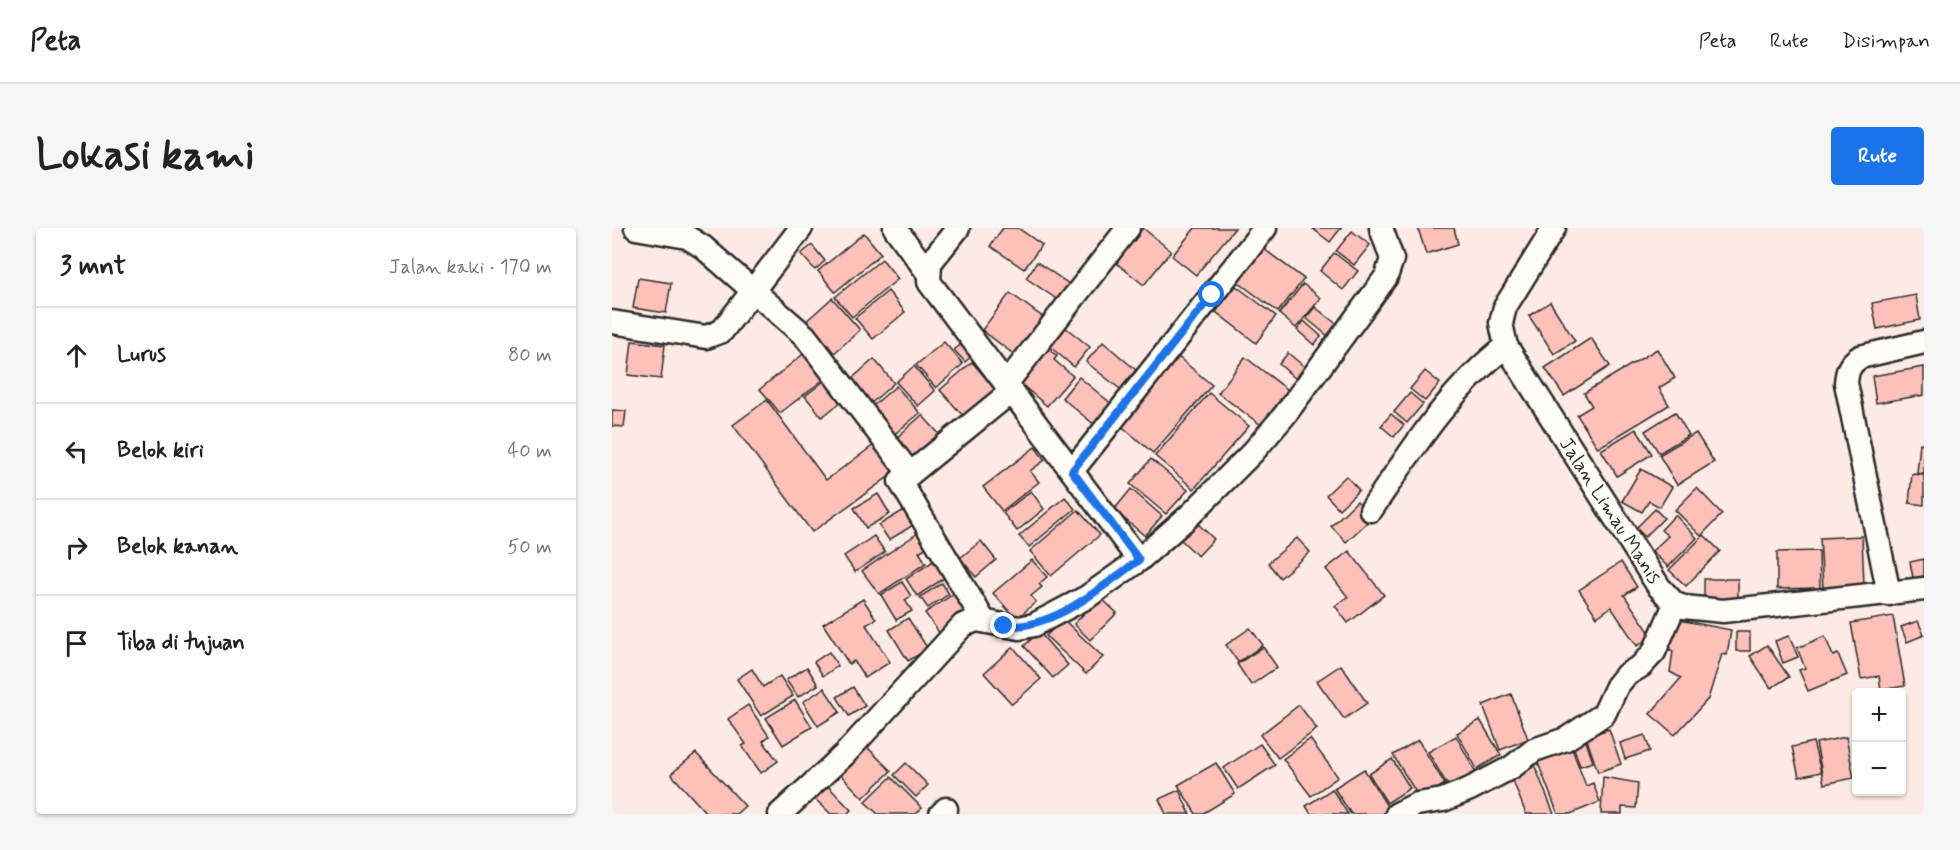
<!DOCTYPE html>
<html lang="id">
<head>
<meta charset="utf-8">
<style>
  :root { --surface:#fff; --page:#f6f6f6; --text:#222; --muted:#767676; --line:#e0e0e0; --accent:#1a73e8 }
  body { margin:0; font-family:Mynerve,sans-serif; background:var(--page); color:var(--text) }
  .controls { position:absolute; right:18px; bottom:18px; display:grid; overflow:hidden; border-radius:6px; box-shadow:0 2px 4px #0004 }
  .controls button { width:54px; height:54px; display:grid; place-items:center; padding:0; border:0; border-bottom:2px solid var(--line); background:var(--surface); color:var(--text); font:30px sans-serif }
  .stop { position:absolute; width:18px; height:18px; margin:-14px; border:4px solid #1a73e8; border-radius:50%; background:#fff }
  .stop.end { background:#1a73e8; border-color:#fff; box-shadow:0 2px 6px #0008 }
  .list { margin:0; padding:0; list-style:none }
  h2 { display:flex; justify-content:space-between; align-items:center; height:78px; margin:0; padding:0 24px; font-size:26px }
  h2 small { font-size:20px; font-weight:400; color:var(--muted) }
  .list li { display:grid; grid-template-columns:39px 1fr auto; gap:18px; align-items:center; box-sizing:border-box; height:96px; padding:0 24px; border-top:2px solid var(--line) }
  .list b { display:block; font-size:22px; white-space:nowrap }
  .list em { font-size:20px; font-style:normal; color:var(--muted) }
  .icon { flex:none; width:33px; height:33px; fill:none; stroke:currentColor; stroke-width:2; stroke-linecap:round; stroke-linejoin:round }
  .map { position:relative; flex:none; width:1312px; height:586px; overflow:hidden; border-radius:6px }
  header { display:flex; align-items:center; gap:36px; box-sizing:border-box; height:84px; padding:0 30px; background:var(--surface); border-bottom:2px solid var(--line) }
  header strong { font-size:28px }
  nav { display:flex; gap:33px; margin-inline-start:auto; font-size:21px }
  .intro { display:flex; align-items:center; justify-content:space-between; box-sizing:border-box; height:144px; padding:0 36px }
  h1 { margin:0; font-size:42px }
  .button { padding:15px 27px; border-radius:6px; background:var(--accent); color:#fff; font-size:21px; font-weight:700 }
  main { display:flex; gap:36px; padding:0 36px }
  aside { flex:1; background:var(--surface); border-radius:6px; box-shadow:0 2px 4px #0004 }
  .map>svg:first-child { display:block }
  .building { fill:#fdc1b9; stroke:#2b2b2b; stroke-width:1.5 }
  .lines { fill:none; stroke-linecap:round; stroke-linejoin:round }
  .minor-casing { stroke:#2b2b2b; stroke-width:27 }
  .minor { stroke:#fdfcf7; stroke-width:22 }
  .route { stroke:#1a73e8; stroke-width:8 }
  .labels { text-anchor:middle; stroke-width:4.5; stroke-linejoin:round; paint-order:stroke }
  .street-label { font-size:20px; fill:#2b2b2b; stroke:#fdfcf7 }
</style>
</head>
<body>
<header>
<strong>Peta</strong>
<nav><a>Peta</a><a>Rute</a><a>Disimpan</a></nav>
</header>
<div class="intro"><h1>Lokasi kami</h1><a class="button">Rute</a></div>
<main>
<aside>
<h2>3 mnt<small>Jalan kaki · 170 m</small></h2>
<ul class="list">
<li><svg class="icon" aria-label="ahead" viewBox="0 0 24 24"><path d="M12 20V5M6 11l6-6 6 6"/></svg><div><b>Lurus</b></div><em>80 m</em></li>
<li><svg class="icon" aria-label="left" viewBox="0 0 24 24"><path d="M17 20v-9H6M10 6l-5 5 5 5"/></svg><div><b>Belok kiri</b></div><em>40 m</em></li>
<li><svg class="icon" aria-label="right" viewBox="0 0 24 24"><path d="M7 20v-9h11M14 6l5 5-5 5"/></svg><div><b>Belok kanan</b></div><em>50 m</em></li>
<li><svg class="icon" aria-label="arrive" viewBox="0 0 24 24"><path d="M6 21V4h12l-3 4 3 4H6"/></svg><div><b>Tiba di tujuan</b></div></li>
</ul>
</aside>
<div class="map">
<svg width="1312" height="586" viewBox="0 0 1312 586">
  <rect width="100%" height="100%" fill="#fdeae4"/>
  <filter id="ink" filterUnits="userSpaceOnUse"><feTurbulence type="fractalNoise" baseFrequency=".0167" numOctaves="2"/><feDisplacementMap in="SourceGraphic" scale="12" xChannelSelector="R" yChannelSelector="G"/><feConvolveMatrix kernelMatrix="1 2 1 2 8 2 1 2 1" color-interpolation-filters="sRGB"/></filter>
  <g filter="url(#ink)">
    <g class="building">
      <polygon points="391,0 406,0 430,17 412,41 378,18"/>
      <polygon points="531,0 559,23 532,57 503,34"/>
      <polygon points="583,0 623,0 584,47 560,28"/>
      <polygon points="700,0 729,0 718,14"/>
      <polygon points="806,0 842,0 846,16 814,26"/>
      <polygon points="740,3 758,17 742,37 724,23"/>
      <polygon points="252,5 269,26 223,64 206,43"/>
      <polygon points="200,17 213,33 203,42 189,26"/>
      <polygon points="648,18 692,51 666,84 622,51"/>
      <polygon points="722,25 746,43 731,62 708,43"/>
      <polygon points="270,31 286,51 240,89 223,69"/>
      <polygon points="425,34 457,56 446,72 414,50"/>
      <polygon points="26,50 59,55 54,85 21,80"/>
      <polygon points="691,56 709,70 684,100 667,86"/>
      <polygon points="624,58 664,88 644,115 604,84"/>
      <polygon points="276,63 293,84 261,111 243,90"/>
      <polygon points="398,65 436,93 408,131 370,102"/>
      <polygon points="1304,67 1308,92 1265,101 1260,75"/>
      <polygon points="220,70 248,102 220,127 192,95"/>
      <polygon points="938,74 963,113 942,126 917,88"/>
      <polygon points="703,79 727,98 717,109 694,90"/>
      <polygon points="692,93 709,108 702,117 685,102"/>
      <polygon points="453,99 478,119 462,139 437,118"/>
      <polygon points="979,110 998,138 952,168 933,140"/>
      <polygon points="20,113 53,117 49,151 16,147"/>
      <polygon points="332,114 351,136 324,160 304,137"/>
      <polygon points="352,114 362,126 353,134 342,122"/>
      <polygon points="491,114 524,142 508,161 474,134"/>
      <polygon points="432,117 445,128 442,132 461,148 435,178 403,151"/>
      <polygon points="1045,121 1063,150 1047,160 1057,177 986,220 965,187 980,178 972,165"/>
      <polygon points="195,123 216,148 168,185 148,161"/>
      <polygon points="676,125 694,140 685,152 667,136"/>
      <polygon points="565,128 600,157 541,225 506,195"/>
      <polygon points="633,129 676,162 649,197 606,165"/>
      <polygon points="262,131 282,155 256,178 236,154"/>
      <polygon points="360,134 384,162 353,190 328,162"/>
      <polygon points="302,138 323,163 306,178 284,154"/>
      <polygon points="1312,139 1312,167 1264,175 1260,148"/>
      <polygon points="813,143 828,155 813,173 798,161"/>
      <polygon points="467,149 501,177 484,198 450,170"/>
      <polygon points="216,150 233,171 210,189 193,168"/>
      <polygon points="284,158 308,185 279,209 256,182"/>
      <polygon points="597,165 637,198 582,261 543,228"/>
      <polygon points="798,165 811,176 795,195 782,184"/>
      <polygon points="155,172 214,252 266,214 286,242 200,304 121,197"/>
      <polygon points="0,182 14,183 12,199 0,198"/>
      <polygon points="1063,184 1077,207 1047,225 1033,203"/>
      <polygon points="779,186 792,197 782,209 769,198"/>
      <polygon points="310,187 329,208 300,233 282,212"/>
      <polygon points="1024,201 1040,226 1005,248 989,222"/>
      <polygon points="1084,205 1102,234 1065,257 1047,227"/>
      <polygon points="1308,215 1312,216 1312,246 1305,245"/>
      <polygon points="423,219 433,232 418,243 427,254 390,283 371,259"/>
      <polygon points="539,231 576,262 554,286 518,256"/>
      <polygon points="1029,241 1060,259 1048,279 1037,273 1030,284 1010,273"/>
      <polygon points="1300,246 1312,247 1312,277 1297,275"/>
      <polygon points="734,248 747,262 727,281 714,267"/>
      <polygon points="1085,260 1110,286 1089,308 1063,282"/>
      <polygon points="519,261 550,288 533,308 502,282"/>
      <polygon points="419,263 432,281 405,303 391,285"/>
      <polygon points="266,266 278,286 254,300 242,280"/>
      <polygon points="453,269 463,281 417,319 407,308"/>
      <polygon points="745,273 761,289 734,314 719,298"/>
      <polygon points="294,281 303,296 277,312 267,297"/>
      <polygon points="1043,281 1052,290 1033,309 1024,300"/>
      <polygon points="466,282 488,307 439,348 418,323"/>
      <polygon points="1063,287 1085,310 1056,339 1040,323 1056,308 1049,302"/>
      <polygon points="584,294 602,311 586,328 568,311"/>
      <polygon points="309,303 318,317 307,324 314,335 267,366 250,343"/>
      <polygon points="1092,307 1108,323 1074,358 1057,342"/>
      <polygon points="262,308 273,324 243,344 232,328"/>
      <polygon points="1250,308 1252,358 1211,360 1208,310"/>
      <polygon points="685,310 698,324 668,350 656,335"/>
      <polygon points="369,313 384,332 364,349 348,330"/>
      <polygon points="737,323 772,367 736,395 723,378 736,369 714,341"/>
      <polygon points="1207,323 1208,360 1165,361 1165,324"/>
      <polygon points="326,330 337,347 305,368 294,351"/>
      <polygon points="1312,331 1312,348 1301,350 1298,334"/>
      <polygon points="420,332 435,349 427,356 430,359 419,368 424,374 404,391 381,365"/>
      <polygon points="1009,334 1025,359 1012,367 1040,408 1025,418 999,379 985,389 967,362"/>
      <rect x="1092" y="351" width="34" height="22"/>
      <polygon points="290,354 299,368 293,372 300,383 284,392 269,367"/>
      <polygon points="330,355 337,366 316,380 308,369"/>
      <polygon points="346,363 361,385 328,406 313,385"/>
      <polygon points="488,369 505,385 478,412 462,396"/>
      <polygon points="251,371 264,391 254,397 278,434 253,450 242,433 237,436 211,396"/>
      <polygon points="1281,388 1293,458 1269,462 1267,448 1249,451 1239,395"/>
      <polygon points="296,390 316,421 296,433 277,402"/>
      <polygon points="451,391 491,429 474,446 434,408"/>
      <polygon points="1062,391 1119,402 1115,427 1110,426 1096,471 1063,507 1038,486 1069,450 1058,444 1061,423 1051,419"/>
      <polygon points="1306,393 1312,407 1295,414 1289,399"/>
      <polygon points="638,400 651,417 626,434 614,417"/>
      <polygon points="427,404 456,437 441,450 412,418"/>
      <rect x="1124" y="404" width="14" height="19"/>
      <polygon points="1177,408 1186,429 1171,435 1163,413"/>
      <polygon points="1213,408 1221,428 1226,426 1235,447 1196,463 1187,442 1193,440 1185,420"/>
      <polygon points="1155,417 1177,449 1159,460 1138,428"/>
      <polygon points="401,419 429,451 400,476 372,445"/>
      <polygon points="651,419 665,439 639,457 625,436"/>
      <polygon points="217,424 226,438 211,448 202,434"/>
      <polygon points="729,437 755,475 732,491 705,453"/>
      <polygon points="195,439 206,457 186,469 174,452"/>
      <polygon points="140,441 151,459 168,448 181,468 149,488 125,451"/>
      <polygon points="241,459 253,478 237,488 225,469"/>
      <polygon points="212,460 228,484 206,498 191,474"/>
      <polygon points="899,466 916,511 888,522 871,477"/>
      <polygon points="183,472 200,499 171,517 154,490"/>
      <polygon points="136,477 157,508 151,513 166,533 149,545 130,518 134,516 116,491"/>
      <polygon points="687,477 705,501 666,530 648,507"/>
      <polygon points="868,492 889,527 865,541 845,505"/>
      <polygon points="997,501 1009,536 986,544 974,509"/>
      <polygon points="1033,507 1038,523 1013,531 1008,515"/>
      <polygon points="844,508 867,550 840,565 816,524"/>
      <polygon points="1234,509 1242,550 1212,556 1204,515"/>
      <polygon points="973,510 981,534 968,538 960,514"/>
      <polygon points="698,511 726,549 699,568 671,531"/>
      <polygon points="806,512 833,556 808,571 781,527"/>
      <polygon points="250,514 279,543 251,570 223,541"/>
      <polygon points="1201,514 1209,544 1187,549 1180,519"/>
      <polygon points="648,516 663,537 626,561 612,540"/>
      <polygon points="959,518 974,558 981,555 988,574 958,586 946,586 924,530"/>
      <polygon points="84,525 133,578 124,586 95,586 59,546"/>
      <polygon points="780,531 798,560 775,575 757,546"/>
      <polygon points="294,535 316,557 304,569 282,547"/>
      <polygon points="604,535 623,566 590,586 584,586 566,557"/>
      <polygon points="922,536 942,586 914,586 898,545"/>
      <polygon points="752,541 778,583 773,586 739,586 722,560"/>
      <polygon points="279,549 310,580 304,586 266,586 253,574"/>
      <polygon points="991,549 1026,555 1024,580 1010,579 1010,586 989,586"/>
      <polygon points="215,557 239,582 235,586 219,586 202,570"/>
      <polygon points="720,561 736,586 699,586 694,578"/>
      <polygon points="567,562 578,586 554,586 547,571"/>
    </g>
    <g class="lines">
      <g class="minor-casing">
        <g id="minor">
          <polyline points="24,0 75,9 91,19 193,108 298,246 288,253 372,393"/>
          <polyline points="283,0 316,45"/>
          <polyline points="346,0 318,35 317,54 527,332"/>
          <polyline points="942,0 893,79 889,95 894,118 1047,359 1063,376 1072,379 1111,383 1312,361"/>
          <polyline points="0,94 94,109 110,103 189,0"/>
          <polyline points="394,156 516,0"/>
          <polyline points="460,243 653,0"/>
          <polyline points="298,246 400,163"/>
          <path d="M 759,282 C 799,223 837,162 894,118"/>
          <path d="M 1277,366 L 1234,155 C 1235,143 1237,136 1248,129 L 1312,114"/>
          <polyline points="168,586 232,527 351,397 365,392 407,400 422,397 475,369 527,332 577,288 641,224 672,188 774,49 780,31 769,0"/>
          <polyline points="329,586 334,581"/>
          <polyline points="785,586 805,576 831,572 858,561 900,539 922,522 954,511 992,486 1005,458 1014,447 1029,438 1042,424 1063,376"/>
        </g>
      </g>
      <use href="#minor" class="minor"/>
    </g>
  </g>
  <g class="lines" filter="url(#ink)">
    <path class="route" d="M 392,398 C 442,402 489,359 527,332 L 460,243 L 600,67"/>
  </g>
  <g class="labels">
    <g class="street-label">
      <text transform="translate(999 282) rotate(57)" y="7">Jalan Limau Manis</text>
    </g>
  </g>
</svg>
<div class="controls">
<button>+</button>
<button>−</button>
</div>
<div class="stop" style="left:600px;top:67px"></div>
<div class="stop end" style="left:392px;top:398px"></div>
</div>
</main>
</body>
</html>
